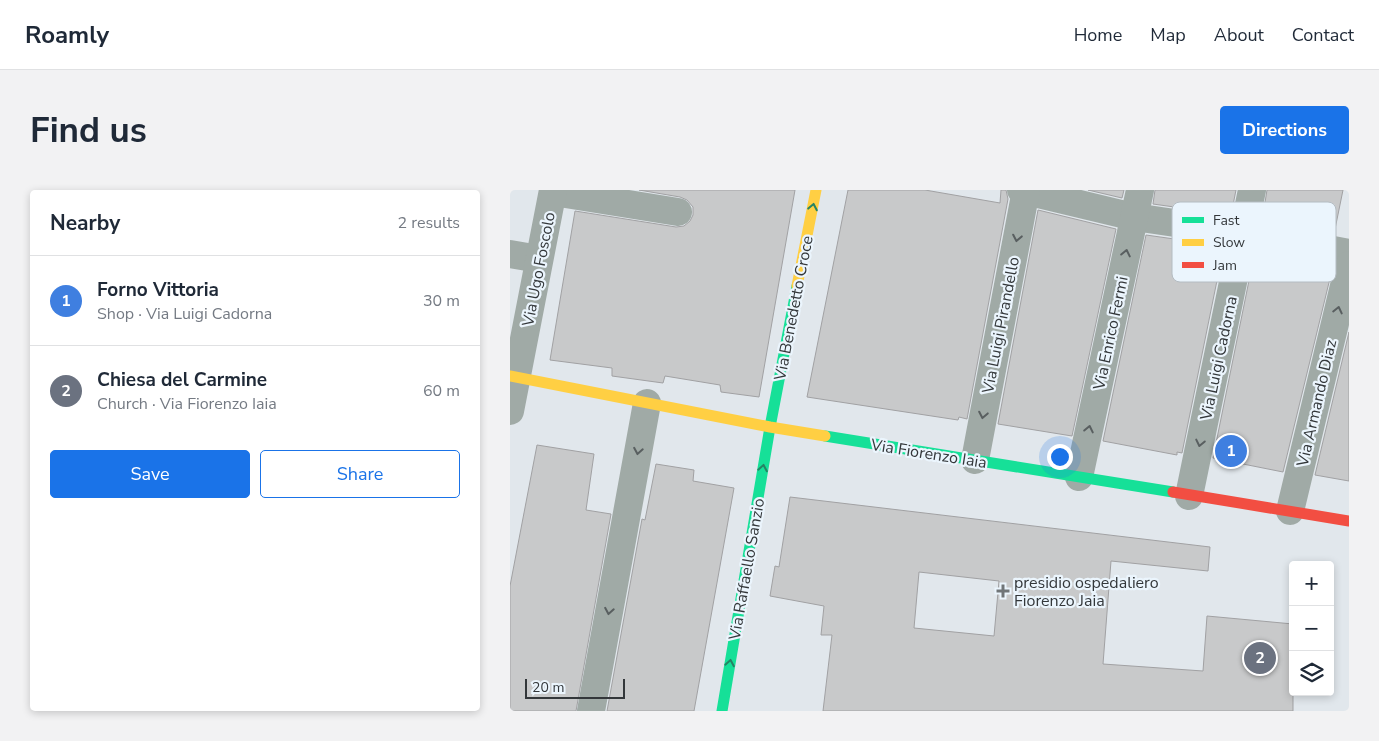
<!DOCTYPE html>
<html lang="en">
<head>
<meta charset="utf-8">
<style>
  :root { --surface:#fff; --page:#f2f2f3; --text:#1f2937; --muted:#747a83; --line:#e0e1e3; --accent:#1a73e8 }
  body { margin:0; font-family:"Nunito Sans",sans-serif; background:var(--page); color:var(--text) }
  .controls { position:absolute; right:15px; bottom:15px; display:grid; overflow:hidden; border-radius:5px; box-shadow:0 2px 8px #0003 }
  .controls button { width:45px; height:45px; display:grid; place-items:center; padding:0; border:0; border-bottom:1px solid var(--line); background:var(--surface); color:var(--text); font:25px sans-serif }
  .scale { position:absolute; left:15px; bottom:12px; width:100px; box-sizing:border-box; padding-left:5px; border:2px solid #33373a; border-top:0; font-size:14px; line-height:18px; white-space:nowrap; color:#33373a; -webkit-text-stroke:4px #ebf5fd; paint-order:stroke }
  .you { position:absolute; left:549px; top:266px; width:18px; height:18px; margin:-12px; border:4px solid #fff; border-radius:50%; background:#1a73e8; box-shadow:0 0 0 8px #1a73e833 }
  .badge { display:grid; place-items:center; width:32px; height:32px; border-radius:50%; background:var(--accent); color:#fff; font-size:16px; font-weight:700 }
  .pin { position:absolute; translate:-50% -50%; border:2px solid #fff; box-shadow:0 1px 5px #0006 }
  .list { margin:0; padding:0; list-style:none }
  h2 { display:flex; justify-content:space-between; align-items:center; height:65px; margin:0; padding:0 20px; font-size:21px }
  h2 small { font-size:16px; font-weight:400; color:var(--muted) }
  .list li { display:grid; grid-template-columns:32px 1fr auto; gap:15px; align-items:center; box-sizing:border-box; height:90px; padding:0 20px; border-top:1px solid var(--line) }
  .list b { display:block; font-size:19px; white-space:nowrap }
  .list p { margin:0; font-size:16px; white-space:nowrap; color:var(--muted) }
  .list em { font-size:16px; font-style:normal; color:var(--muted) }
  .actions { display:flex; gap:10px; padding:15px 20px }
  .actions a { flex:1; padding:11px 0; border:1px solid var(--accent); border-radius:5px; text-align:center; font-size:18px; color:var(--accent) }
  .actions .main { background:var(--accent); color:#fff }
  .icon { flex:none; width:28px; height:28px; fill:none; stroke:currentColor; stroke-width:2; stroke-linecap:round; stroke-linejoin:round }
  .map { position:relative; flex:none; width:839px; height:521px; overflow:hidden; border-radius:5px }
  header { display:flex; align-items:center; gap:30px; box-sizing:border-box; height:70px; padding:0 25px; background:var(--surface); border-bottom:1px solid var(--line) }
  header strong { font-size:24px }
  nav { display:flex; gap:28px; margin-inline-start:auto; font-size:18px }
  .intro { display:flex; align-items:center; justify-content:space-between; box-sizing:border-box; height:120px; padding:0 30px }
  h1 { margin:0; font-size:35px }
  .button { padding:12px 22px; border-radius:5px; background:var(--accent); color:#fff; font-size:18px; font-weight:700 }
  main { display:flex; gap:30px; padding:0 30px }
  aside { flex:1; background:var(--surface); border-radius:5px; box-shadow:0 2px 8px #0003 }
  .map>svg:first-child { display:block }
  .building { fill:#c8c9ca; stroke:#a1a1a3; fill-rule:evenodd }
  .lines { fill:none; stroke-linecap:round; stroke-linejoin:round }
  .street { stroke:#a0aaa6; stroke-width:28 }
  .fast { stroke:#16e098; stroke-width:11 }
  .slow { stroke:#ffcf43; stroke-width:11 }
  .jam { stroke:#f24e42; stroke-width:11 }
  .oneway { stroke:#268364 }
  .oneway2 { stroke:#595f60 }
  .poi-dot { fill:#707578; stroke:#ebf5fd; stroke-width:2 }
  .labels { text-anchor:middle; stroke-width:4.5; stroke-linejoin:round; paint-order:stroke }
  .street-label { font-size:16px; fill:#33373a; stroke:#ebf5fd }
  .poi-label { font-size:16px; fill:#33373a; stroke:#ebf5fd; text-anchor:start }
  .key { fill:#ebf5fd; stroke:#b4bcc2; stroke-width:1 }
  .key-label { font-size:14px; fill:#33373a }
</style>
</head>
<body>
<header>
<strong>Roamly</strong>
<nav><a>Home</a><a>Map</a><a>About</a><a>Contact</a></nav>
</header>
<div class="intro"><h1>Find us</h1><a class="button">Directions</a></div>
<main>
<aside>
<h2>Nearby<small>2 results</small></h2>
<ul class="list">
<li><span class="badge" style="background:#3f7fe0">1</span><div><b>Forno Vittoria</b><p>Shop · Via Luigi Cadorna</p></div><em>30 m</em></li>
<li><span class="badge" style="background:#6b7280">2</span><div><b>Chiesa del Carmine</b><p>Church · Via Fiorenzo Iaia</p></div><em>60 m</em></li>
</ul>
<div class="actions"><a class="main">Save</a><a>Share</a></div>
</aside>
<div class="map">
<svg width="839" height="521" viewBox="0 0 839 521">
  <rect width="100%" height="100%" fill="#e1e7ec"/>
  <g class="building">
    <polygon points="129,0 285,0 249,207 211,202 210,195 155,186 153,193 102,186 102,178 40,170 65,21 166,37 174,36 180,31 183,25 183,17 177,10 170,7"/>
    <polygon points="338,0 415,0 490,13 491,0 496,0 498,9 457,229 449,227 448,230 297,207"/>
    <polygon points="578,0 614,0 612,8"/>
    <polygon points="645,0 726,0 721,25 643,14"/>
    <polygon points="757,0 833,0 824,44 752,31"/>
    <polygon points="528,20 606,39 562,246 488,234"/>
    <polygon points="636,45 714,56 672,263 667,262 667,265 593,251"/>
    <polygon points="745,61 823,76 773,282 703,268"/>
    <polygon points="839,142 839,291 805,285"/>
    <polygon points="27,255 84,264 76,320 101,324 66,521 0,521 0,396"/>
    <polygon points="146,274 184,280 183,291 224,298 184,521 97,521 132,329 135,330"/>
    <path d="M 280,307 L 700,357 L 698,381 L 601,371 L 593,474 L 693,481 L 697,426 L 783,434 L 783,521 L 313,521 L 322,445 L 311,445 L 314,416 L 260,406 L 265,376 L 269,377 ZM 409,382 L 489,391 L 484,446 L 404,438 Z"/>
  </g>
  <g class="lines">
    <g class="street">
      <polyline points="511,0 624,27 733,43 839,63"/>
      <polyline points="43,2 168,22"/>
      <polyline points="0,64 29,69"/>
      <polyline points="0,221 43,0"/>
      <polyline points="465,270 516,0"/>
      <polyline points="569,287 630,0"/>
      <polyline points="679,306 742,0"/>
      <polyline points="780,321 839,75"/>
      <polyline points="81,521 137,213"/>
    </g>
    <g class="fast">
      <polyline points="315,246 663,302"/>
      <polyline points="212,521 260,237 287,96"/>
    </g>
    <g class="slow">
      <polyline points="287,96 306,0"/>
      <polyline points="0,186 260,237 315,246"/>
    </g>
    <polyline class="jam" points="663,302 839,331"/>
  </g>
  <defs><path id="oneway-chevron" d="M-2-3.5L2.5 0L-2 3.5" fill="none" stroke-width="1.6" stroke-linecap="round" stroke-linejoin="round" transform="scale(1.25)"/></defs>
  <g class="oneway">
    <use href="#oneway-chevron" transform="translate(303 17) rotate(-79)"/>
    <use href="#oneway-chevron" transform="translate(253 278) rotate(-80)"/>
    <use href="#oneway-chevron" transform="translate(220 473) rotate(-80)"/>
  </g>
  <g class="oneway2">
    <use href="#oneway-chevron" transform="translate(507 48) rotate(101)"/>
    <use href="#oneway-chevron" transform="translate(616 63) rotate(-78)"/>
    <use href="#oneway-chevron" transform="translate(828 120) rotate(-77)"/>
    <use href="#oneway-chevron" transform="translate(473 225) rotate(101)"/>
    <use href="#oneway-chevron" transform="translate(579 239) rotate(-78)"/>
    <use href="#oneway-chevron" transform="translate(690 253) rotate(102)"/>
    <use href="#oneway-chevron" transform="translate(128 261) rotate(100)"/>
    <use href="#oneway-chevron" transform="translate(99 421) rotate(100)"/>
  </g>
  <path class="poi-dot" d="M490.5 393.5h5v5h5v5h-5v5h-5v-5h-5v-5h5z"/>
  <g class="labels">
    <g class="street-label">
      <text transform="translate(28 79) rotate(-79)" y="6">Via Ugo Foscolo</text>
      <text transform="translate(283 118) rotate(-79)" y="6">Via Benedetto Croce</text>
      <text transform="translate(490 135) rotate(-79)" y="6">Via Luigi Pirandello</text>
      <text transform="translate(600 143) rotate(-78)" y="6">Via Enrico Fermi</text>
      <text transform="translate(708 168) rotate(-78)" y="6">Via Luigi Cadorna</text>
      <text transform="translate(806 213) rotate(-77)" y="6">Via Armando Diaz</text>
      <text transform="translate(419 263) rotate(9)" y="6">Via Fiorenzo Iaia</text>
      <text transform="translate(236 379) rotate(-80)" y="6">Via Raffaello Sanzio</text>
    </g>
    <g class="poi-label">
      <text x="504" y="398">presidio ospedaliero<tspan x="504" dy="18">Fiorenzo Jaia</tspan></text>
    </g>
  </g>
  <rect x="662" y="12" width="164" height="80" rx="8" class="key"/>
  <rect x="672" y="27" width="22" height="6" fill="#16e098"/>
  <rect x="672" y="49" width="22" height="7" fill="#ffcf43"/>
  <rect x="672" y="72" width="22" height="6" fill="#f24e42"/>
  <g class="key-label">
    <text x="703" y="35">Fast</text>
    <text x="703" y="57">Slow</text>
    <text x="703" y="80">Jam</text>
  </g>
</svg>
<div class="controls">
<button>+</button>
<button>−</button>
<button><svg class="icon" aria-label="layers" viewBox="0 0 24 24"><path d="M12 4l9 5-9 5-9-5zM3 14l9 5 9-5"/></svg></button>
</div>
<div class="scale">20 m</div>
<div class="you"></div>
<div class="pin badge" style="left:721px;top:261px;background:#3f7fe0">1</div>
<div class="pin badge" style="left:750px;top:468px;background:#6b7280">2</div>
</div>
</main>
</body>
</html>
